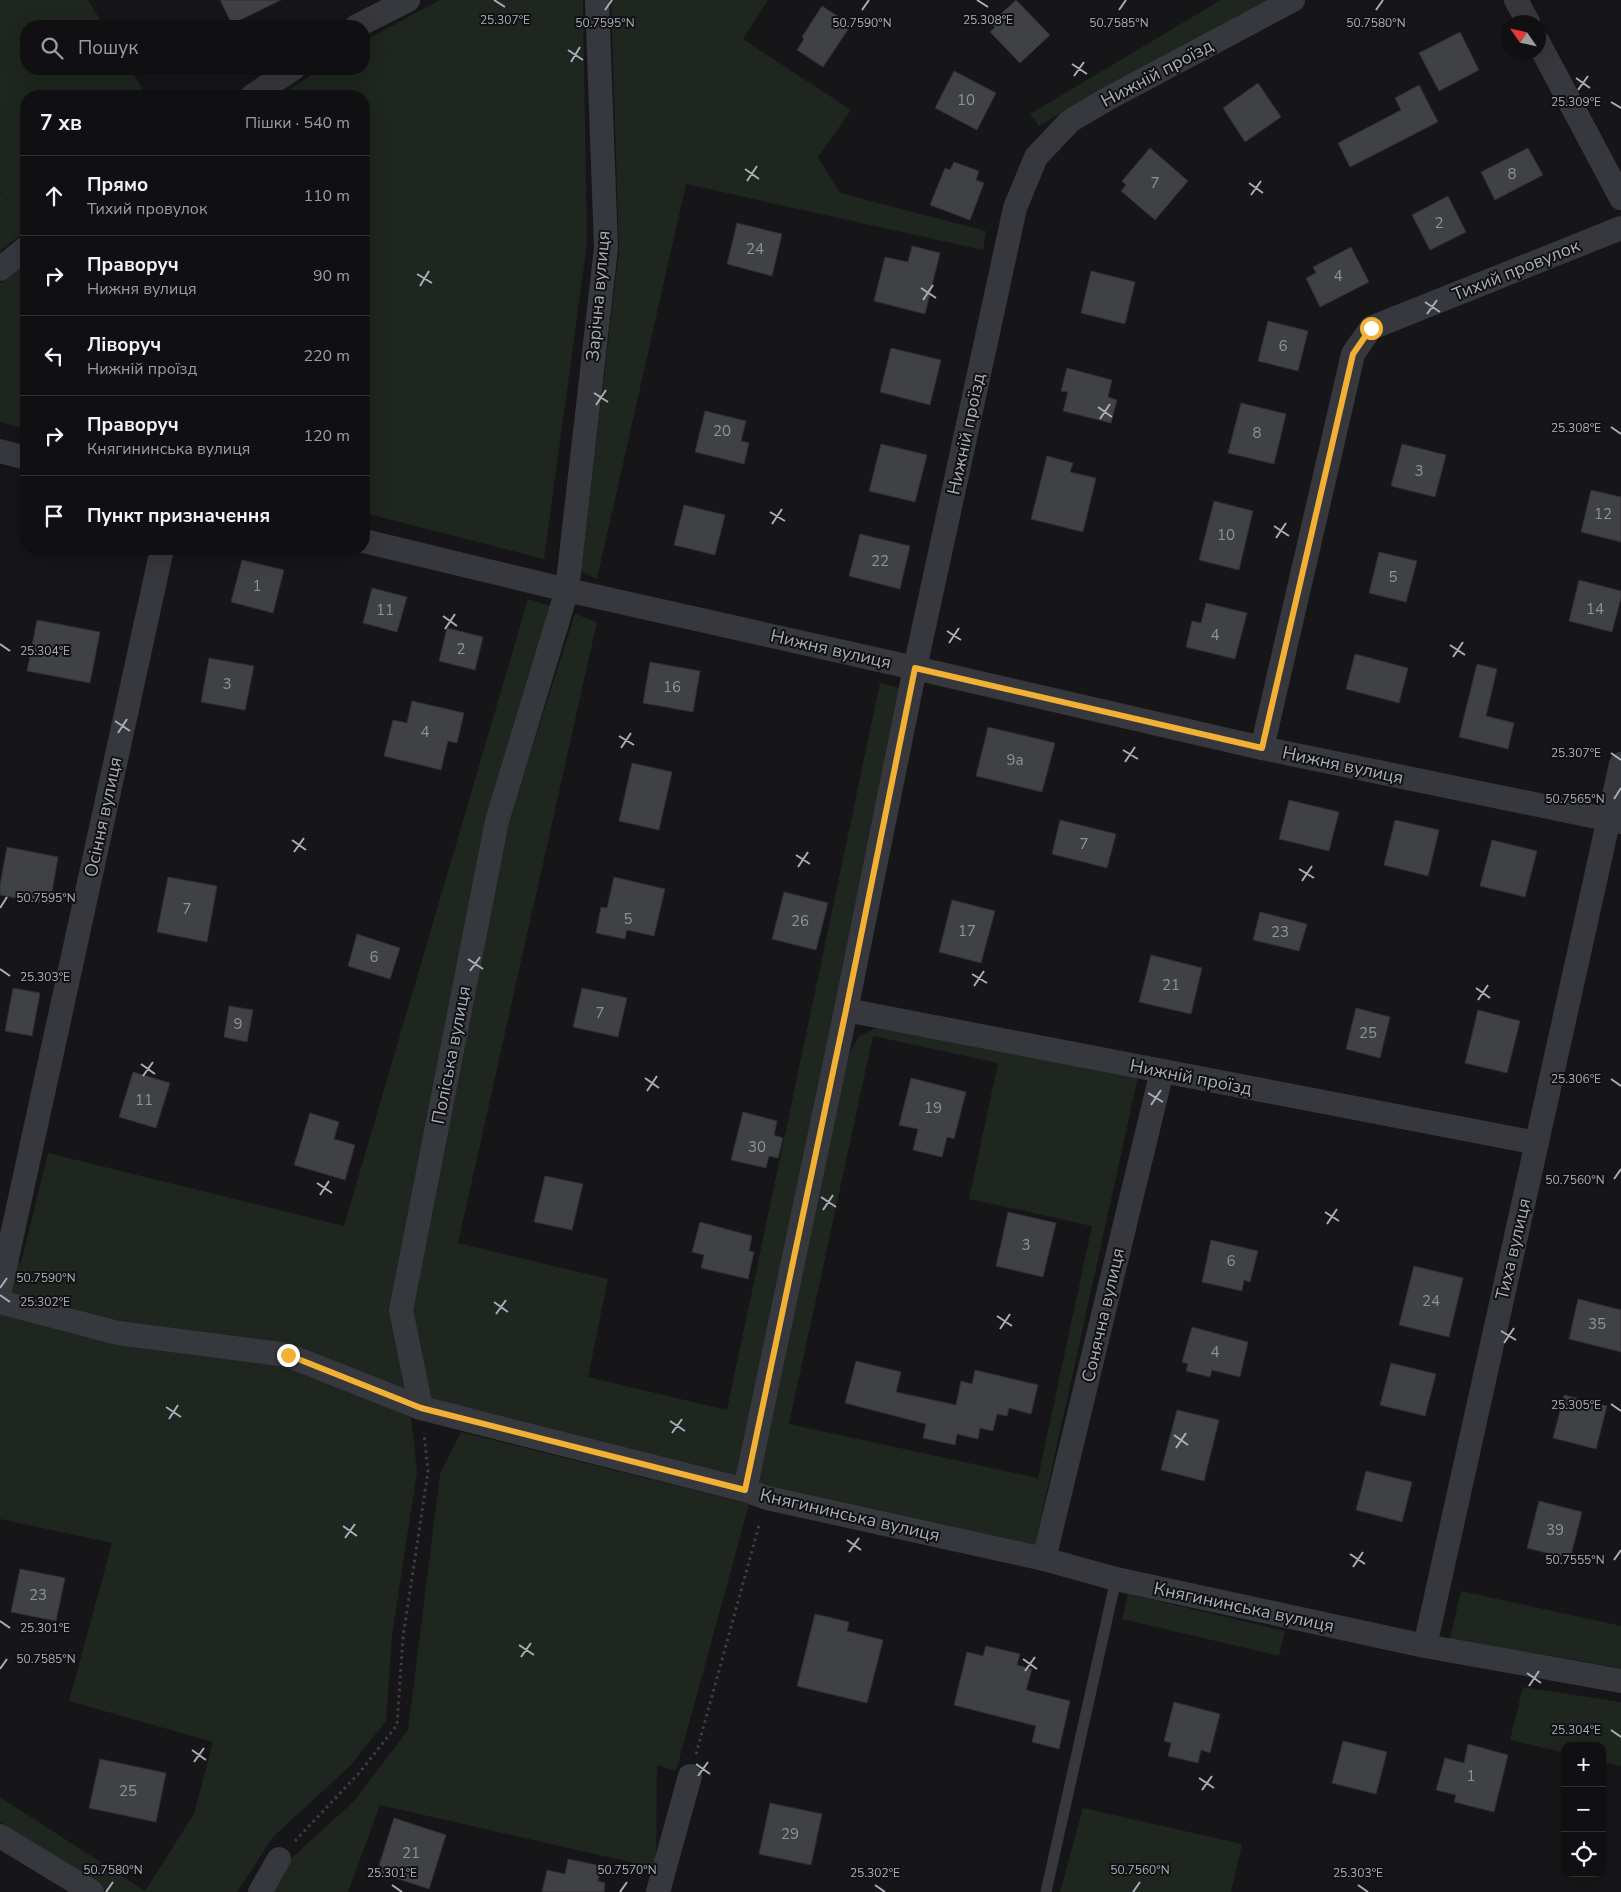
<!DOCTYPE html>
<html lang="uk">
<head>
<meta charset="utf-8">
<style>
  :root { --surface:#101012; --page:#1e1e20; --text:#f1f3f6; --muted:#9c9d9f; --line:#303032 }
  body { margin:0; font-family:"Nunito Sans",sans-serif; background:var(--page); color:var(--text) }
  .controls { position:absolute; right:15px; bottom:15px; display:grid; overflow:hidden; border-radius:10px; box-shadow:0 5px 20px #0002 }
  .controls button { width:45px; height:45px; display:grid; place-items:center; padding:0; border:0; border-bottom:1px solid var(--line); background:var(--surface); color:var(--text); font:25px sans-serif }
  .compass { position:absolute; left:1501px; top:15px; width:45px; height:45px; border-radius:50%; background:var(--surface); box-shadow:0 5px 20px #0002; rotate:304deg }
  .stop { position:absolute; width:15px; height:15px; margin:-11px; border:4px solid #f2b134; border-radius:50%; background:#fff }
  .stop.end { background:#f2b134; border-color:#fff; box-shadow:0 1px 5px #0008 }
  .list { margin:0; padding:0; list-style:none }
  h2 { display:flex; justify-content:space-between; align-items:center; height:65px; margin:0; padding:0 20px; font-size:21px }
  h2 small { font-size:16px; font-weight:400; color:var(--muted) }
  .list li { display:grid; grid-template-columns:32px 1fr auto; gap:15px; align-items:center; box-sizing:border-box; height:80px; padding:0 20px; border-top:1px solid var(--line) }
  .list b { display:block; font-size:19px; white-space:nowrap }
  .list p { margin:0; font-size:16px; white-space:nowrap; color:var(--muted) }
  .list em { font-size:16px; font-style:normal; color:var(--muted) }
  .icon { flex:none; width:28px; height:28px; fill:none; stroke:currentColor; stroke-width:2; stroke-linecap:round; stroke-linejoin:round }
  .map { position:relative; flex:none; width:1621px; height:1892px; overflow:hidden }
  .search { position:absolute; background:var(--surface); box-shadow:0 5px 20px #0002; left:20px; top:20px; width:350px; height:55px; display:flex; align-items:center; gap:12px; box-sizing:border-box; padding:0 18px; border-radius:20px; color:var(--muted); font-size:19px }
  .panel { position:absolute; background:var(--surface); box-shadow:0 5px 20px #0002; left:20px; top:90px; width:350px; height:465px; border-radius:20px }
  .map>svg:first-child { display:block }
  .green { fill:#1e261f; fill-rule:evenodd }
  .building { fill:#404145; stroke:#303034 }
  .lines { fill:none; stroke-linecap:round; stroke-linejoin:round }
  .path { stroke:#3d3f44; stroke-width:3; stroke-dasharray:2.5 4; stroke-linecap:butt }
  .service { stroke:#37383d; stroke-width:11 }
  .minor { stroke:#37383d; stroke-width:24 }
  .route { stroke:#f2b134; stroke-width:6 }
  .ticks { fill:none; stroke:#a8adb8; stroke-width:2 }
  .labels { text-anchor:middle; stroke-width:4; stroke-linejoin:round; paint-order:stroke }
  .number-label { font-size:15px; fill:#8e929b }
  .street-label { font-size:18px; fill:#a8adb8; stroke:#111113 }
  .ticks-label { font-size:12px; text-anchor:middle; fill:#a8adb8; stroke:#111113; stroke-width:4; stroke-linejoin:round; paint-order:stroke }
</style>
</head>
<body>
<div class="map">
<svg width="1621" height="1892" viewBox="0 0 1621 1892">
  <rect width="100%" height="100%" fill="#161618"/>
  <g class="green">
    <polygon points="0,0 88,0 104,26 26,26 26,69 130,69 147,96 26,96 26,231 0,251 0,195 2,194 0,192"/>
    <polygon points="440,0 583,0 587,244 544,559 364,513 364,96 279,96 321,69 364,69 364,41"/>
    <polygon points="611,0 768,0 743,39 851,110 818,157 840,193 986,231 983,250 686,184 597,579 581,571 619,250"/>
    <polygon points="1221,0 1267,0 1103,88 1039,126 1030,114"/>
    <polygon points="26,261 26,429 0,422 0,283"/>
    <polygon points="528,599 551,606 486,819 389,1310 410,1409 417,1472 392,1635 386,1721 351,1765 273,1837 237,1892 109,1892 0,1822 0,1797 145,1891 194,1814 213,1742 69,1701 112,1543 0,1519 0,1259 21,1263 48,1153 344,1226"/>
    <polygon points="575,614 597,622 458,1243 608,1279 588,1377 727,1410 880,683 899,688 740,1478 429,1400 410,1310 508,823"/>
    <path d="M 882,1026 L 1138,1077 L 1035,1545 L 771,1490 L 756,1483 L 844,1063 L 859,1036 ZM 873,1036 L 998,1063 L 969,1199 L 1092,1226 L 1038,1478 L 789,1424 Z"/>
    <polygon points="461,1432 749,1504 676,1771 657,1765 656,1868 380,1805 348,1892 269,1892 283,1866 355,1800 408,1730 440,1474"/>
    <polygon points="1461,1591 1621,1626 1621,1668 1450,1639"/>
    <polygon points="1128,1594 1285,1631 1279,1656 1122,1619"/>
    <polygon points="1523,1687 1621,1702 1621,1766 1602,1762 1602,1746 1565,1746 1565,1753 1510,1740"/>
    <polygon points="1083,1808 1242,1844 1231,1892 1060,1892"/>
  </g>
  <g class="building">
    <polygon points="220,0 281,0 232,24"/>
    <polygon points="1016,0 1050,35 1020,63 990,32 995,27 991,23"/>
    <polygon points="822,6 851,25 823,67 797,50 804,39 802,37"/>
    <polygon points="1460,32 1479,70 1439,91 1419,53"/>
    <polygon points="954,71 996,93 977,130 935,108"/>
    <polygon points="1258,83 1281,117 1245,142 1223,108"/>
    <polygon points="1419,85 1438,122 1350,167 1338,143 1401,110 1395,98"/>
    <polygon points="1150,148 1188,181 1155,220 1121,191 1126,185 1122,181"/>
    <polygon points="1528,148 1543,175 1495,200 1481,172"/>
    <polygon points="954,162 979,171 976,180 984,183 970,220 930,205 945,168 950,170"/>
    <polygon points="1448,196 1466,232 1430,250 1412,215"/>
    <polygon points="737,223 782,234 772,276 727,264"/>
    <polygon points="912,246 940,253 925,314 874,301 885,257 908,262"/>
    <polygon points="1351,247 1369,282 1320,307 1306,278 1316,273 1313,267"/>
    <polygon points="1091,271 1135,282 1125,324 1081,313"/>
    <polygon points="1268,321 1308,331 1298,371 1258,361"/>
    <polygon points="891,348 941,360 930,405 880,392"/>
    <polygon points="1067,368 1112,380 1108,397 1117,400 1111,423 1063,411 1068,392 1061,391"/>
    <polygon points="1241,403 1286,414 1274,464 1228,453"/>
    <polygon points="705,411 746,421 741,441 749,443 744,464 695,452"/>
    <polygon points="881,444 927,455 915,502 869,491"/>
    <polygon points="1402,444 1446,455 1435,497 1391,486"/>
    <polygon points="1047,456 1073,463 1070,472 1096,478 1083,532 1031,519"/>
    <polygon points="1591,490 1621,497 1621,542 1581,532"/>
    <polygon points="1214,501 1253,511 1239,570 1199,560"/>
    <polygon points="684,505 725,515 715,555 674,545"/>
    <polygon points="860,534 910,546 900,589 849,576"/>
    <polygon points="1379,552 1417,561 1406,602 1369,593"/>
    <polygon points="242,560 284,570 273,613 231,602"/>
    <polygon points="1579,580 1621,591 1621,598 1612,632 1569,621"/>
    <polygon points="372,588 407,597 397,632 363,623"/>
    <polygon points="1206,603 1247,613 1235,659 1186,647 1192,621 1201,623"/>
    <polygon points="37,620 100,632 90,683 27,671"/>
    <polygon points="447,628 483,637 475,670 439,661"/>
    <polygon points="1355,654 1408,668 1399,703 1346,689"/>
    <polygon points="209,658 254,666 245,710 201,702"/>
    <polygon points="650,662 700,671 693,712 643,703"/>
    <polygon points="1477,664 1497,669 1486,716 1514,723 1508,749 1459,737"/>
    <polygon points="412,701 464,713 457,743 448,741 441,770 384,756 393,720 407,723"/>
    <polygon points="988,727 1055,743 1042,792 976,776"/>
    <polygon points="632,763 672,772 659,830 619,821"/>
    <polygon points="1289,800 1339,812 1329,851 1279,839"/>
    <polygon points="1060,820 1116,834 1107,868 1052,854"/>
    <polygon points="1395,820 1439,830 1428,876 1384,865"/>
    <polygon points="1492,840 1537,851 1525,897 1480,886"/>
    <polygon points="7,847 58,857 50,904 0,895 0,885"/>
    <polygon points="168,877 217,886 207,942 157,932"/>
    <polygon points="614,877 665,889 654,936 627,930 625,939 596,933 601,907 607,908"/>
    <polygon points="784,892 828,903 816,950 772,939"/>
    <polygon points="952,900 995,911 981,963 939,952"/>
    <polygon points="1260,912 1307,924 1299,951 1253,940"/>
    <polygon points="357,934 400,948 390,979 348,966"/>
    <polygon points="1151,955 1202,968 1191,1014 1139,1002"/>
    <polygon points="13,988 40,993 32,1036 5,1031"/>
    <polygon points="582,988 627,998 618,1037 573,1027"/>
    <polygon points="229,1006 253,1010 247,1042 224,1037"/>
    <polygon points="1356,1008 1390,1017 1380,1058 1346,1049"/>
    <polygon points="1478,1010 1520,1021 1507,1073 1465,1063"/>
    <polygon points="133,1072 170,1083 156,1128 119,1117"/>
    <polygon points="911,1078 966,1092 954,1139 947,1137 942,1157 913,1150 918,1129 899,1125"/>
    <polygon points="743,1112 777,1121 774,1135 783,1138 778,1158 769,1156 766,1168 731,1160"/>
    <polygon points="310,1113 339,1122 334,1139 355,1145 345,1180 294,1165"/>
    <polygon points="545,1176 583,1184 572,1230 534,1222"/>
    <polygon points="1008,1212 1056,1223 1043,1277 996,1266"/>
    <polygon points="700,1222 752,1236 749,1251 754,1252 748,1279 701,1268 704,1255 692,1252"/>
    <polygon points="1211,1240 1258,1251 1250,1282 1244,1280 1242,1291 1202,1282"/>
    <polygon points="1414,1266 1463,1278 1449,1337 1399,1325"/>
    <polygon points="1578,1299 1621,1310 1621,1352 1569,1339"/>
    <polygon points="1192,1327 1248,1342 1240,1377 1212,1370 1210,1377 1186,1371 1188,1364 1182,1362"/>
    <polygon points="856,1361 901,1372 896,1392 956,1405 961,1381 972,1384 975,1370 1038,1385 1031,1414 1009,1408 1007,1416 997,1414 993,1431 980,1428 978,1439 957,1434 955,1445 923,1438 926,1424 845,1403"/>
    <polygon points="1391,1363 1436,1374 1425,1416 1380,1405"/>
    <polygon points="1564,1395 1607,1406 1596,1449 1553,1438"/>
    <polygon points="1177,1410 1219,1420 1204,1481 1161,1470"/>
    <polygon points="1366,1471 1412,1482 1402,1522 1356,1510"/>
    <polygon points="1539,1501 1582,1512 1570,1559 1527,1548"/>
    <polygon points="20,1569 65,1578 56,1621 11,1612"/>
    <polygon points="815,1614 849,1622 847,1631 883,1640 867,1703 797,1686"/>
    <polygon points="986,1646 1020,1654 1017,1665 1032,1669 1026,1690 1070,1701 1059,1749 1032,1742 1036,1726 954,1705 967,1652 983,1656"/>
    <polygon points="1174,1702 1220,1714 1210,1753 1201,1750 1198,1763 1168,1756 1171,1743 1164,1741"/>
    <polygon points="1343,1741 1387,1752 1376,1794 1332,1783"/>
    <polygon points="1468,1744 1508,1755 1494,1812 1454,1802 1456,1795 1436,1790 1445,1758 1464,1763"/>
    <polygon points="100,1759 166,1773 156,1822 89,1808"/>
    <polygon points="770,1803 822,1814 811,1865 759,1854"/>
    <polygon points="394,1818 446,1835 429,1889 377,1872"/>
    <polygon points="568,1859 601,1866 598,1881 605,1883 604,1892 542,1892 547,1870 565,1874"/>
  </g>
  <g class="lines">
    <g class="path">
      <polyline points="696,1754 760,1522"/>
      <polyline points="295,1841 360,1772 397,1725 403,1637 428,1472 424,1433"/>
    </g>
    <polyline class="service" points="1046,1892 1116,1579"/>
    <g class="minor">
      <polyline points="1516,0 1528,22"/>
      <polyline points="357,26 408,0"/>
      <polyline points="1538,42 1621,198"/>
      <polyline points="252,96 293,69"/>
      <polyline points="0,269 26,248"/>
      <polyline points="0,451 26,458"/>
      <polyline points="364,541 567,590 915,668 1262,748 1621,822"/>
      <polyline points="1262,748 1353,354 1371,328 1621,228"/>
      <polyline points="846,1010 1537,1143"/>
      <polyline points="0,1290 162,549"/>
      <polyline points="0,1302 118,1333 287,1355 421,1408 745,1490 767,1498 1044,1559 1116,1579 1425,1646 1621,1681"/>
      <polyline points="421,1408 401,1310 497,821 567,590 606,248 597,0"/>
      <polyline points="745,1490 846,1010 915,668 1015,208 1036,157 1070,121 1109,98 1293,0"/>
      <polyline points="1044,1559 1162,1071"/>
      <polyline points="1425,1646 1621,764"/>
      <polyline points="0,1836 92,1892"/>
      <polyline points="260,1892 279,1859"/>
      <polyline points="658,1892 690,1776"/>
    </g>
  </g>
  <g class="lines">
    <polyline class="route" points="288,1355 421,1408 745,1490 846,1010 915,668 1262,748 1353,354 1371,328"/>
  </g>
  <path class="ticks" d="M 494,0 L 505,7M 977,0 L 988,7M 605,10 L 612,0M 862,10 L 869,0M 1119,10 L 1126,0M 1376,10 L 1383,0M 568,50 L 583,60M 571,62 L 580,47M 1072,64 L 1087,74M 1074,76 L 1084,62M 1576,78 L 1590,88M 1578,90 L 1588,76M 1611,102 L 1621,108M 745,169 L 759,179M 747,181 L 757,166M 1249,183 L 1263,193M 1251,195 L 1261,181M 417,274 L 432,283M 420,286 L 429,271M 921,288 L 936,298M 923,300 L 933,285M 1425,302 L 1440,312M 1427,314 L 1437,300M 594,393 L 608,402M 596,405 L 606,390M 1098,407 L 1112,417M 1100,419 L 1110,404M 1611,427 L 1621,434M 770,512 L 785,521M 772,524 L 782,509M 1274,526 L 1289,536M 1276,538 L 1286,523M 443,616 L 457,626M 445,629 L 455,614M 947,631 L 961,640M 949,643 L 959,628M 0,644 L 10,651M 1450,645 L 1465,655M 1453,657 L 1463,642M 115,721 L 130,731M 118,733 L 127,719M 619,736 L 634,745M 621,748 L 631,733M 1123,750 L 1138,759M 1611,753 L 1621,760M 1125,762 L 1135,747M 1614,799 L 1621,788M 292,840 L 306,850M 294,852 L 304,838M 796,855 L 810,864M 798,867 L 808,852M 1299,869 L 1314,878M 1302,881 L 1312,866M 0,908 L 7,897M 468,959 L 483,969M 0,969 L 10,976M 470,971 L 480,957M 972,974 L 987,983M 974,986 L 984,971M 1476,988 L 1490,998M 1478,1000 L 1488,985M 141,1064 L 155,1074M 143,1076 L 153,1062M 645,1078 L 659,1088M 1611,1079 L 1621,1086M 647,1091 L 657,1076M 1148,1093 L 1163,1102M 1151,1105 L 1161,1090M 1614,1179 L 1621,1169M 317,1183 L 332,1193M 320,1195 L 329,1181M 821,1197 L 836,1207M 823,1210 L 833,1195M 1325,1212 L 1339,1221M 1327,1224 L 1337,1209M 0,1288 L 7,1278M 0,1295 L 10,1302M 494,1302 L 508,1312M 496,1314 L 506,1300M 997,1316 L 1012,1326M 1000,1329 L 1010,1314M 1501,1331 L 1516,1340M 1504,1343 L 1514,1328M 1611,1404 L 1621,1411M 166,1407 L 181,1417M 169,1419 L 178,1405M 670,1421 L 685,1431M 672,1433 L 682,1419M 1174,1435 L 1188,1445M 1176,1448 L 1186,1433M 343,1526 L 357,1536M 345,1538 L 355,1524M 847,1540 L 861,1550M 849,1552 L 859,1538M 1350,1554 L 1365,1564M 1614,1560 L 1621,1550M 1353,1567 L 1363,1552M 0,1621 L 10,1628M 519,1645 L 534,1655M 521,1657 L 531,1643M 1023,1659 L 1037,1669M 0,1669 L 7,1659M 1025,1671 L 1035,1657M 1527,1673 L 1541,1683M 1529,1686 L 1539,1671M 1611,1730 L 1621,1737M 192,1750 L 206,1760M 194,1762 L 204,1748M 696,1764 L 710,1774M 698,1776 L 708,1762M 1199,1778 L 1214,1788M 1202,1790 L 1212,1776M 392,1885 L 402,1892M 875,1885 L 885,1892M 1358,1885 L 1368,1892M 106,1892 L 113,1882M 620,1892 L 627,1882M 1133,1892 L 1140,1882"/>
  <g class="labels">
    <g class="number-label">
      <text x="966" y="105">10</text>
      <text x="1512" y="179">8</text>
      <text x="1155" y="188">7</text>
      <text x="1439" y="228">2</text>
      <text x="755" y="254">24</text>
      <text x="1338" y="281">4</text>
      <text x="1283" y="351">6</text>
      <text x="722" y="436">20</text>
      <text x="1257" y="438">8</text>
      <text x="1419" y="476">3</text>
      <text x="1603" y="519">12</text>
      <text x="1226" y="540">10</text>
      <text x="880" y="566">22</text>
      <text x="1393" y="582">5</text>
      <text x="257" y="591">1</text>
      <text x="1595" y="614">14</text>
      <text x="385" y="615">11</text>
      <text x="1215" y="640">4</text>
      <text x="461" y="654">2</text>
      <text x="227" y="689">3</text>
      <text x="672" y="692">16</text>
      <text x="425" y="737">4</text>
      <text x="1015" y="765">9а</text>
      <text x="1084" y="849">7</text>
      <text x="187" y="914">7</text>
      <text x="628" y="924">5</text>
      <text x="800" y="926">26</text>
      <text x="967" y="936">17</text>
      <text x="1280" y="937">23</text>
      <text x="374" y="962">6</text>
      <text x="1171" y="990">21</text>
      <text x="600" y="1018">7</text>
      <text x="238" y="1029">9</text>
      <text x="1368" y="1038">25</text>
      <text x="144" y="1105">11</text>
      <text x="933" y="1113">19</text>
      <text x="757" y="1152">30</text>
      <text x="1026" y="1250">3</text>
      <text x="1231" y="1266">6</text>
      <text x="1431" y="1306">24</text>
      <text x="1597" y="1329">35</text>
      <text x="1215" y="1357">4</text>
      <text x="1555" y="1535">39</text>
      <text x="38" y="1600">23</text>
      <text x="1471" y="1781">1</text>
      <text x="128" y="1796">25</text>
      <text x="790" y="1839">29</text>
      <text x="411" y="1858">21</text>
    </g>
    <g class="street-label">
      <text transform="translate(1157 73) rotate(-28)" y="6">Нижній проїзд</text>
      <text transform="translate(1516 270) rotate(-22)" y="6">Тихий провулок</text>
      <text transform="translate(598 296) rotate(-85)" y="6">Зарічна вулиця</text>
      <text transform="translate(966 434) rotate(-78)" y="6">Нижній проїзд</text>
      <text transform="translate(831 649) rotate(13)" y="6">Нижня вулиця</text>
      <text transform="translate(1343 765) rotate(12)" y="6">Нижня вулиця</text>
      <text transform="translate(103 817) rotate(-78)" y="6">Осіння вулиця</text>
      <text transform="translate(451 1055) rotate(-79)" y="6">Поліська вулиця</text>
      <text transform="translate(1191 1077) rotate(11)" y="6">Нижній проїзд</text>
      <text transform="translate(1513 1249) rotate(-77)" y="6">Тиха вулиця</text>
      <text transform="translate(1103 1315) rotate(-77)" y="6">Сонячна вулиця</text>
      <text transform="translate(850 1515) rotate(13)" y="6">Княгининська вулиця</text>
      <text transform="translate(1244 1607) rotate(12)" y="6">Княгининська вулиця</text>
    </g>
  </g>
  <g class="ticks-label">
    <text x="505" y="24">25.307°E</text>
    <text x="988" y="24">25.308°E</text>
    <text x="605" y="27">50.7595°N</text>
    <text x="862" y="27">50.7590°N</text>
    <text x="1119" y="27">50.7585°N</text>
    <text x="1376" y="27">50.7580°N</text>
    <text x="1576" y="106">25.309°E</text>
    <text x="1576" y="432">25.308°E</text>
    <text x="45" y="655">25.304°E</text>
    <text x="1576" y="757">25.307°E</text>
    <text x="1575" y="803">50.7565°N</text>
    <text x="46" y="902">50.7595°N</text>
    <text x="45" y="981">25.303°E</text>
    <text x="1576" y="1083">25.306°E</text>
    <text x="1575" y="1184">50.7560°N</text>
    <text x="46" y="1282">50.7590°N</text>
    <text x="45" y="1306">25.302°E</text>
    <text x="1576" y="1409">25.305°E</text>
    <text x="1575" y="1564">50.7555°N</text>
    <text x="45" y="1632">25.301°E</text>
    <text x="46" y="1663">50.7585°N</text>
    <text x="1576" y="1734">25.304°E</text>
    <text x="113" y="1874">50.7580°N</text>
    <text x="627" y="1874">50.7570°N</text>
    <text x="1140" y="1874">50.7560°N</text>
    <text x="392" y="1877">25.301°E</text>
    <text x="875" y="1877">25.302°E</text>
    <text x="1358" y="1877">25.303°E</text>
  </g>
</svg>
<div class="controls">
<button>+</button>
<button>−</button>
<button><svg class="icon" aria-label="locate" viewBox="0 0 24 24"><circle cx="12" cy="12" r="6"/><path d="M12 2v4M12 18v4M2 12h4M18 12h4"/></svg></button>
</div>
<svg class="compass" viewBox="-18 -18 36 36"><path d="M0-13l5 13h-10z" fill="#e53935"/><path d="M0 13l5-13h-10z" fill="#9c9d9f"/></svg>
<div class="stop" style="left:1371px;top:328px"></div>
<div class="stop end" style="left:288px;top:1355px"></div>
<div class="search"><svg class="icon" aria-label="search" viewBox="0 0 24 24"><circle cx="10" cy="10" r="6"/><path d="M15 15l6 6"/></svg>Пошук</div>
<section class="panel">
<h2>7 хв<small>Пішки · 540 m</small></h2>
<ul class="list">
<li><svg class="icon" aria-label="ahead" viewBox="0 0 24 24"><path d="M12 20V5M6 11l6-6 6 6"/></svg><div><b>Прямо</b><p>Тихий провулок</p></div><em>110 m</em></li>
<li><svg class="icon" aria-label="right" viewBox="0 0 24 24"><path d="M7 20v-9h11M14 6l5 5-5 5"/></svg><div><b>Праворуч</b><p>Нижня вулиця</p></div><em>90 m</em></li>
<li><svg class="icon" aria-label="left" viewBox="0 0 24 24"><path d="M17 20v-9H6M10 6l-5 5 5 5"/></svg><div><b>Ліворуч</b><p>Нижній проїзд</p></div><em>220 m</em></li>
<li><svg class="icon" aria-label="right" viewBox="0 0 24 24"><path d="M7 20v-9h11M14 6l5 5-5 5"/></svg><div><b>Праворуч</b><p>Княгининська вулиця</p></div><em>120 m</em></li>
<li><svg class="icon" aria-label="arrive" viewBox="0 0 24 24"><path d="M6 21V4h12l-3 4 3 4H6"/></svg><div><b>Пункт призначення</b></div></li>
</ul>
</section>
</div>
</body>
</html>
